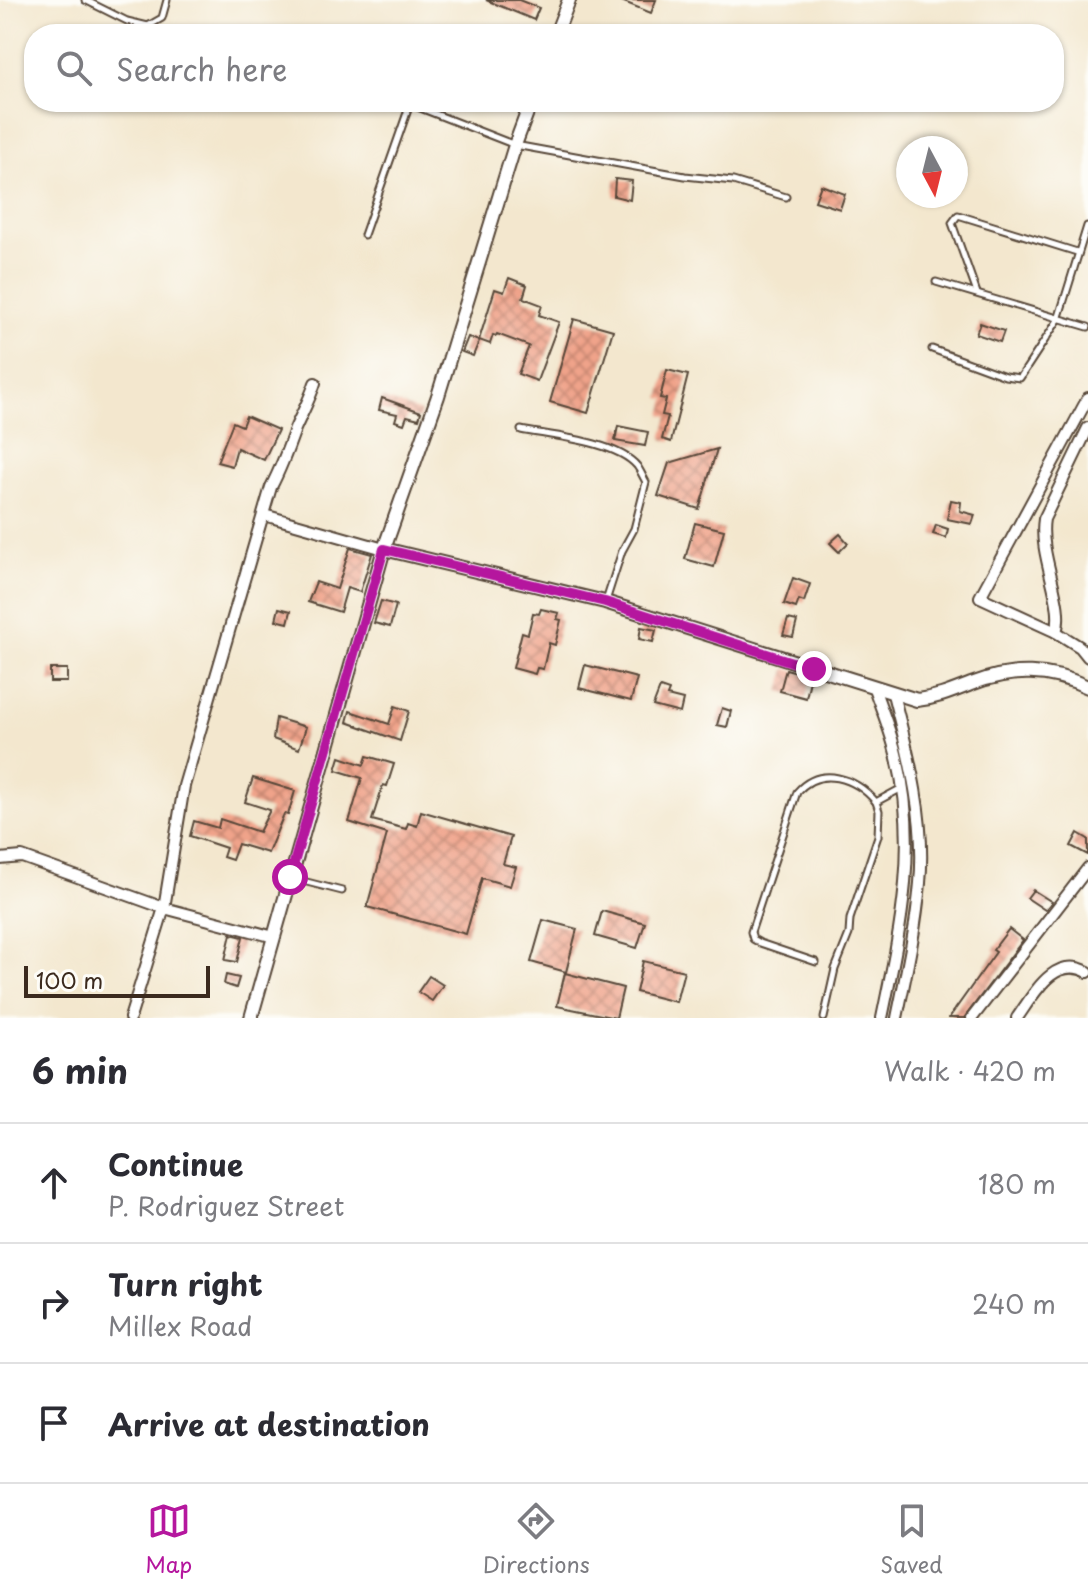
<!DOCTYPE html>
<html lang="en">
<head>
<meta charset="utf-8">
<style>
  :root { --surface:#fff; --page:#f7f7f7; --text:#2b2b33; --muted:#7c7c81; --line:#e1e1e2; --accent:#b5179e }
  body { margin:0; font-family:"Playpen Sans",sans-serif; background:var(--page); color:var(--text) }
  .compass { position:absolute; left:896px; top:136px; width:72px; height:72px; border-radius:50%; background:var(--surface); box-shadow:0 2px 6px #0004; rotate:173deg }
  .scale { position:absolute; left:24px; bottom:20px; width:186px; box-sizing:border-box; padding-left:8px; border:4px solid #3b2a1e; border-top:0; font-size:22px; line-height:28px; white-space:nowrap; color:#3b2a1e; -webkit-text-stroke:6px #fdfcf7; paint-order:stroke }
  .stop { position:absolute; width:24px; height:24px; margin:-18px; border:6px solid #b5179e; border-radius:50%; background:#fff }
  .stop.end { background:#b5179e; border-color:#fff; box-shadow:0 2px 8px #0008 }
  .list { margin:0; padding:0; list-style:none }
  h2 { display:flex; justify-content:space-between; align-items:center; height:104px; margin:0; padding:0 32px; font-size:34px }
  h2 small { font-size:26px; font-weight:400; color:var(--muted) }
  .list li { display:grid; grid-template-columns:52px 1fr auto; gap:24px; align-items:center; box-sizing:border-box; height:120px; padding:0 32px; border-top:2px solid var(--line) }
  .list b { display:block; font-size:30px; white-space:nowrap }
  .list p { margin:0; font-size:26px; white-space:nowrap; color:var(--muted) }
  .list em { font-size:26px; font-style:normal; color:var(--muted) }
  .icon { flex:none; width:44px; height:44px; fill:none; stroke:currentColor; stroke-width:2; stroke-linecap:round; stroke-linejoin:round }
  .map { position:relative; flex:none; width:1088px; height:1018px; overflow:hidden }
  .search { position:absolute; background:var(--surface); box-shadow:0 2px 6px #0004; left:24px; right:24px; top:24px; height:88px; display:flex; align-items:center; gap:20px; box-sizing:border-box; padding:0 28px; border-radius:32px; color:var(--muted); font-size:30px }
  .sheet { height:464px; background:var(--surface) }
  nav { display:flex; justify-content:space-around; align-items:center; box-sizing:border-box; height:112px; border-top:2px solid var(--line); background:var(--surface); font-size:22px; color:var(--muted) }
  nav a { display:grid; justify-items:center; gap:4px }
  nav .on { color:var(--accent) }
  .map>svg:first-child { display:block }
  .building { fill:url(#building-cross-hatch) }
  .lines { fill:none; stroke-linecap:round; stroke-linejoin:round }
  .service-casing { stroke:#574638; stroke-width:9 }
  .minor-casing { stroke:#574638; stroke-width:14 }
  .tertiary-casing { stroke:#574638; stroke-width:16 }
  .service { stroke:#fff; stroke-width:5 }
  .minor { stroke:#fff; stroke-width:10 }
  .tertiary { stroke:#fff; stroke-width:12 }
  .route { stroke:#b5179e; stroke-width:10 }
</style>
</head>
<body>
<div class="map">
<svg width="1088" height="1018" viewBox="0 0 1088 1018">
  <defs>
    <pattern id="building-cross-hatch" width="8" height="8" patternUnits="userSpaceOnUse" patternTransform="scale(2)"><rect width="8" height="8" fill="#f0a38a"/><path d="M0 0l8 8M0 8l8-8" fill="none" stroke="#c48570"/></pattern>
  </defs>
  <rect width="100%" height="100%" fill="#fdfcf7"/>
  <filter id="ink" filterUnits="userSpaceOnUse"><feTurbulence type="fractalNoise" baseFrequency=".0125" numOctaves="2"/><feDisplacementMap in="SourceGraphic" scale="16" xChannelSelector="R" yChannelSelector="G"/><feConvolveMatrix kernelMatrix="1 2 1 2 8 2 1 2 1" color-interpolation-filters="sRGB"/></filter>
  <filter id="wash" filterUnits="userSpaceOnUse"><feTurbulence type="fractalNoise" baseFrequency=".006" numOctaves="4" result="noise"/><feDisplacementMap in="SourceGraphic" scale="32" xChannelSelector="R" yChannelSelector="G"/><feGaussianBlur stdDeviation="1.8" result="paint"/><feColorMatrix in="noise" values="0 0 0 0 0 0 0 0 0 0 0 0 0 0 0 0 0 1.4 0 .05"/><feComposite in="paint" operator="in"/></filter>
  <g filter="url(#wash)">
    <rect width="100%" height="100%" fill="#f3e7ce"/>
    <g id="blocks">
      <g class="building">
        <polygon points="486,0 519,0 539,8 534,20"/>
        <polygon points="619,0 656,0 651,13"/>
        <polygon points="615,179 632,181 630,200 614,196"/>
        <polygon points="821,185 845,194 840,209 815,201"/>
        <polygon points="509,278 527,285 523,298 542,305 539,315 559,322 537,381 518,374 529,346 497,334 496,336 493,335 490,344 479,340 495,289 504,292"/>
        <polygon points="574,319 613,330 588,413 550,402"/>
        <polygon points="980,323 1004,331 1000,342 976,334"/>
        <polygon points="468,337 479,341 473,356 462,352"/>
        <polygon points="667,370 688,375 671,442 662,439 668,416 662,415 666,399 660,398"/>
        <polygon points="382,398 421,412 419,419 407,416 404,424 395,421 397,414 379,410"/>
        <polygon points="246,416 278,430 264,460 237,448 232,466 217,462 233,422 242,426"/>
        <polygon points="618,426 648,432 645,446 615,441"/>
        <polygon points="717,449 699,509 658,496 669,463"/>
        <polygon points="951,500 961,502 960,511 975,515 972,524 947,519"/>
        <polygon points="695,523 724,530 714,567 685,559"/>
        <polygon points="936,525 948,529 946,538 933,534"/>
        <polygon points="840,534 848,543 839,552 830,543"/>
        <polygon points="350,548 372,554 360,592 347,588 340,612 308,602 316,582 337,589"/>
        <polygon points="793,578 810,584 804,602 799,600 796,608 784,604"/>
        <polygon points="381,601 396,605 390,627 374,623"/>
        <polygon points="279,608 291,611 288,623 276,620"/>
        <polygon points="541,609 559,613 557,619 561,620 555,645 549,643 543,669 537,668 535,674 513,668 522,632 528,634 533,613 539,614"/>
        <polygon points="788,619 797,621 793,637 783,635"/>
        <polygon points="641,627 656,630 653,642 639,639"/>
        <polygon points="585,665 637,678 631,701 579,688"/>
        <rect x="50" y="669" width="17" height="13"/>
        <polygon points="786,669 811,676 806,698 780,691"/>
        <polygon points="660,688 669,691 667,696 683,700 680,713 653,706"/>
        <polygon points="395,706 409,711 400,741 347,722 350,711 389,724"/>
        <polygon points="722,708 731,711 727,727 717,725"/>
        <polygon points="276,718 306,727 299,749 273,739"/>
        <polygon points="367,756 394,764 387,786 383,785 372,820 406,829 408,823 417,826 421,811 511,837 503,864 516,867 510,886 482,878 466,934 367,907 387,834 349,822 362,778 336,770 340,757 364,765"/>
        <polygon points="253,778 295,791 288,815 284,814 268,853 238,844 232,860 223,857 226,848 190,836 194,821 218,828 220,819 259,832 270,810 245,802"/>
        <polygon points="1078,833 1088,839 1088,855 1071,846"/>
        <polygon points="1033,890 1052,902 1045,910 1027,898"/>
        <polygon points="602,911 645,923 637,948 595,936"/>
        <polygon points="543,920 577,929 566,972 531,962"/>
        <polygon points="1009,929 1023,940 964,1018 949,1018 996,952 993,950"/>
        <polygon points="231,934 243,937 237,962 225,960"/>
        <polygon points="643,961 684,971 676,1002 636,992"/>
        <polygon points="565,973 623,988 616,1018 557,1006"/>
        <polygon points="226,975 239,978 236,988 224,984"/>
        <polygon points="429,976 443,985 432,1001 418,992"/>
      </g>
    </g>
  </g>
  <g filter="url(#ink)">
    <use href="#blocks" fill-opacity="0" stroke="#574638" stroke-width="2"/>
    <g class="lines">
      <g class="service-casing">
        <g id="service">
          <polyline points="85,0 127,21 148,26 162,18 167,0"/>
          <polyline points="364,235 410,104 515,145 685,176 733,181 786,197"/>
          <polyline points="936,282 1088,327"/>
          <polyline points="977,293 952,223 958,215 1077,252"/>
          <polyline points="932,349 1005,376 1020,378 1058,320 1087,226"/>
          <path d="M 521,430 C 551,436 616,441 637,466 C 640,470 643,477 646,482 L 634,529 L 622,551 L 606,601"/>
          <polyline points="291,878 342,891"/>
          <path d="M 816,962 L 760,943 L 753,939 L 751,932 L 797,792 C 821,765 856,778 876,802"/>
          <polyline points="824,1018 835,969 849,934 850,919 878,836 879,811 876,802 902,788"/>
        </g>
      </g>
      <g class="minor-casing">
        <g id="minor">
          <path d="M 1088,398 L 980,597 L 1056,632 C 1066,604 1038,556 1044,519 L 1088,428"/>
          <polyline points="264,515 384,549"/>
          <polyline points="1056,632 1080,647 1088,657"/>
          <path d="M 874,688 C 882,711 892,734 897,758 C 919,846 900,931 882,1018"/>
          <path d="M 893,694 C 909,756 926,819 920,883 C 916,929 906,974 897,1018"/>
          <polyline points="0,859 22,857 164,908 274,937"/>
          <path d="M 130,1018 L 164,908 L 184,786 L 271,487 C 281,468 288,449 295,429 C 302,413 310,399 315,383"/>
          <polyline points="972,1018 1088,868"/>
          <path d="M 1017,1018 C 1034,994 1054,954 1088,972"/>
        </g>
      </g>
      <g class="tertiary-casing">
        <g id="tertiary">
          <polyline points="556,34 569,0"/>
          <path d="M 384,549 L 605,602 L 917,700 C 937,698 953,691 971,684 C 1012,668 1049,669 1088,687"/>
          <polyline points="251,1018 384,549 438,396 515,145 531,102"/>
        </g>
      </g>
      <use href="#service" class="service"/>
      <use href="#minor" class="minor"/>
      <use href="#tertiary" class="tertiary"/>
    </g>
  </g>
  <g class="lines" filter="url(#ink)">
    <polyline class="route" points="290,877 384,549 605,602 814,669"/>
  </g>
</svg>
<svg class="compass" viewBox="-18 -18 36 36"><path d="M0-13l5 13h-10z" fill="#e53935"/><path d="M0 13l5-13h-10z" fill="#7c7c81"/></svg>
<div class="scale">100 m</div>
<div class="stop" style="left:290px;top:877px"></div>
<div class="stop end" style="left:814px;top:669px"></div>
<div class="search"><svg class="icon" aria-label="search" viewBox="0 0 24 24"><circle cx="10" cy="10" r="6"/><path d="M15 15l6 6"/></svg>Search here</div>
</div>
<section class="sheet">
<h2>6 min<small>Walk · 420 m</small></h2>
<ul class="list">
<li><svg class="icon" aria-label="ahead" viewBox="0 0 24 24"><path d="M12 20V5M6 11l6-6 6 6"/></svg><div><b>Continue</b><p>P. Rodriguez Street</p></div><em>180 m</em></li>
<li><svg class="icon" aria-label="right" viewBox="0 0 24 24"><path d="M7 20v-9h11M14 6l5 5-5 5"/></svg><div><b>Turn right</b><p>Millex Road</p></div><em>240 m</em></li>
<li><svg class="icon" aria-label="arrive" viewBox="0 0 24 24"><path d="M6 21V4h12l-3 4 3 4H6"/></svg><div><b>Arrive at destination</b></div></li>
</ul>
</section>
<nav>
<a class="on"><svg class="icon" aria-label="map" viewBox="0 0 24 24"><path d="M3 6l6-2 6 2 6-2v14l-6 2-6-2-6 2zM9 4v14M15 6v14"/></svg>Map</a>
<a><svg class="icon" aria-label="directions" viewBox="0 0 24 24"><path d="M12 3l9 9-9 9-9-9zM9 14v-3h6M13 9l2 2-2 2"/></svg>Directions</a>
<a><svg class="icon" aria-label="saved" viewBox="0 0 24 24"><path d="M7 4h10v16l-5-4-5 4z"/></svg>Saved</a>
</nav>
</body>
</html>
